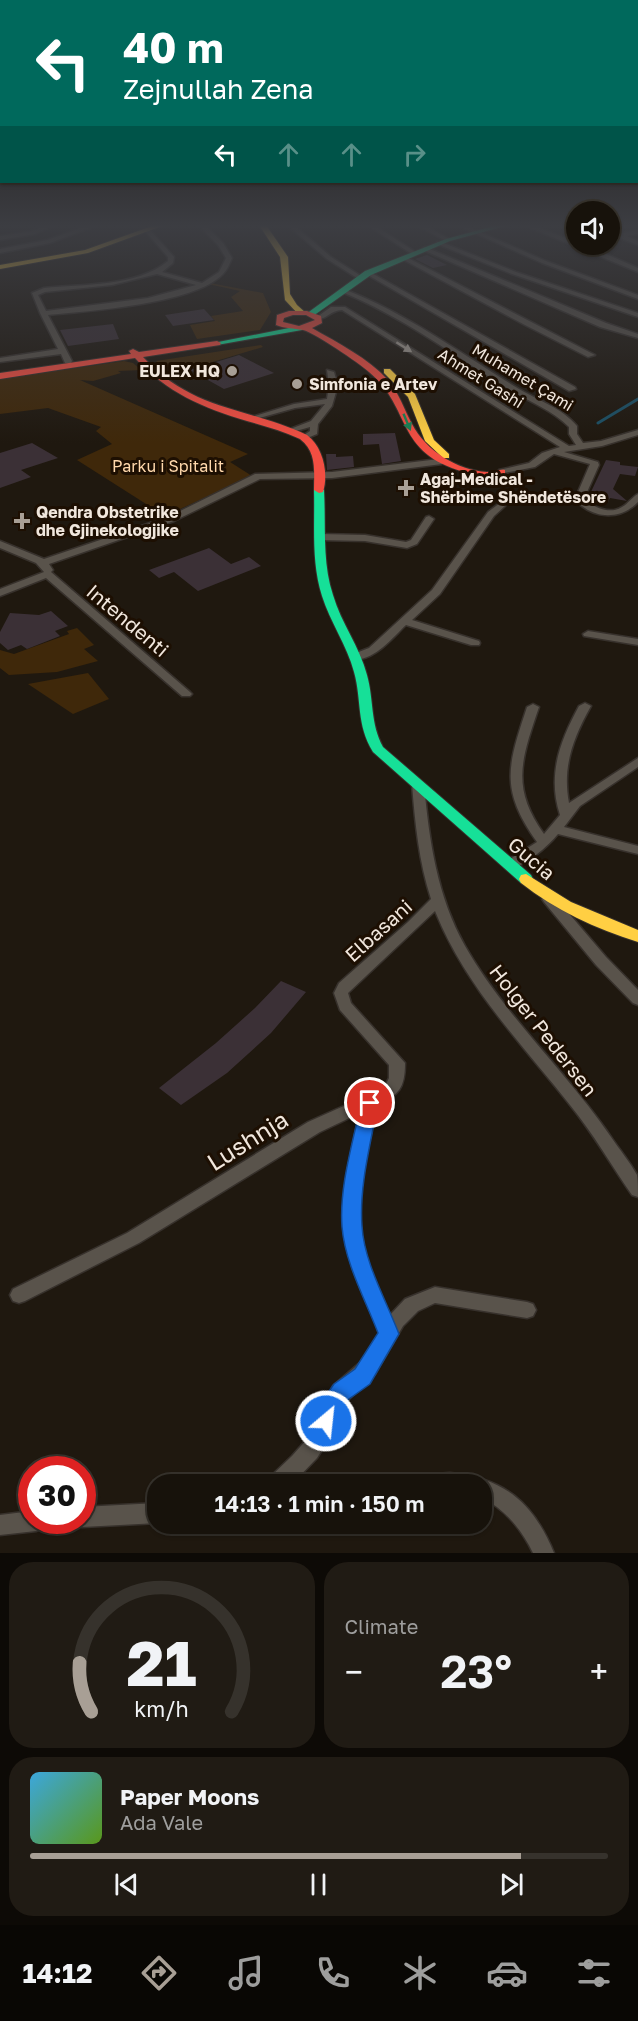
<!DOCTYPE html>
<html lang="en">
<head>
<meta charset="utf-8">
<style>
  :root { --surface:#17120b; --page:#201b14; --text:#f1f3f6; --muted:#9e9e9d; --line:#36322c; --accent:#a89f95 }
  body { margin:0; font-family:"Golos Text",sans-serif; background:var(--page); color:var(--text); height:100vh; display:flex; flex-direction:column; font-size:22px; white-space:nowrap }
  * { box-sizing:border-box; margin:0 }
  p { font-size:20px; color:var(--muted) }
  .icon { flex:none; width:33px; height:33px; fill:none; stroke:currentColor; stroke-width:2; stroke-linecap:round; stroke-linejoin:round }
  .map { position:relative; height:1553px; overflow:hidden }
  .side { display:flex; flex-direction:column; gap:9px; padding:9px; background:#0d0a06; flex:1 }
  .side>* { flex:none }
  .banner { position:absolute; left:0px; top:0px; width:639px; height:183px; box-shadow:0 2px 4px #0004,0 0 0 2px var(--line); background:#00695c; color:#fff; overflow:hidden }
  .fabs { position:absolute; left:566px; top:201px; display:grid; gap:12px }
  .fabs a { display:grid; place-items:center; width:54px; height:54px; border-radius:50%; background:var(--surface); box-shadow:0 2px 4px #0004,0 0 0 2px var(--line); font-size:30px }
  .speed { position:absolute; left:18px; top:1456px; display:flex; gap:12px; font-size:30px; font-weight:700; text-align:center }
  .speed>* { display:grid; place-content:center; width:78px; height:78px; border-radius:50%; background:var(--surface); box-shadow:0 2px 4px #0004,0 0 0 2px var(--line); line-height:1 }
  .speed .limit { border:9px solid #d22; background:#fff; color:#111 }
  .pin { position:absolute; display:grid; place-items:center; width:51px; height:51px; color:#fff; margin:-26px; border:3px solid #fff; border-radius:50%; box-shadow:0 2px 6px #0007 }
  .me { position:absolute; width:66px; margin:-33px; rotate:28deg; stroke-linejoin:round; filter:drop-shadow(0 0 4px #0008) }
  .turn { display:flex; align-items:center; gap:21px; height:126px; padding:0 24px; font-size:27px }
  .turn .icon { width:78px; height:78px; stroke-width:2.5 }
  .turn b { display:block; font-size:42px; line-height:51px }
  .lanes { display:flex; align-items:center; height:57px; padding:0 24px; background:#0003; justify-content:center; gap:30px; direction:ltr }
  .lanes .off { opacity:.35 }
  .big { font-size:45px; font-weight:600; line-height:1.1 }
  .side .tile { flex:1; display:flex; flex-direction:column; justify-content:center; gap:9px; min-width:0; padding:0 21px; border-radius:24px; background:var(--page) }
  .side .dial { align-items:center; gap:0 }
  .dial svg { height:156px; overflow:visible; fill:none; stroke:var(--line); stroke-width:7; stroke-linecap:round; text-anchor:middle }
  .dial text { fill:var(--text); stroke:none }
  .song { display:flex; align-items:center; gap:18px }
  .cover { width:72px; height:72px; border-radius:9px; background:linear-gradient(135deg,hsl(200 70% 55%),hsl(90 70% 35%)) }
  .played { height:6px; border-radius:3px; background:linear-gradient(90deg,var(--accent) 85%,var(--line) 85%) }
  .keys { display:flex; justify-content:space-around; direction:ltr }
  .heat { display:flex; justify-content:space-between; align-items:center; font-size:33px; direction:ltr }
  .side .tiles { flex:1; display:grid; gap:9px; grid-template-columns:1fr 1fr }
  .tile:last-child { grid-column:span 2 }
  .trip { position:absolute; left:147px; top:1474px; width:345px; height:60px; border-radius:24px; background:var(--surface); box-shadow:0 2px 4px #0004,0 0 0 2px var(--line); font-weight:600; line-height:60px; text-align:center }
  .tabs { display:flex; height:96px; justify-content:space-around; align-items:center; background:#090704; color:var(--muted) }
  .tabs .icon { width:42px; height:42px }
  .tabs .on { color:var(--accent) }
  .tabs b { font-size:27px; color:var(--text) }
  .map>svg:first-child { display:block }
  .green { fill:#3f280a }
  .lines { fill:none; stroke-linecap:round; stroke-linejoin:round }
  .stream { stroke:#1c5065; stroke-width:3 }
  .building { fill:#3b3036 }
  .street-casing { stroke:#37312c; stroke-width:3 }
  .fast-casing { stroke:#37312c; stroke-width:2 }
  .slow-casing { stroke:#37312c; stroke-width:2 }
  .jam-casing { stroke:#37312c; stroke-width:2 }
  .street { fill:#59534b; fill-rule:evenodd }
  .fast { fill:#16e098; fill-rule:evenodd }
  .slow { fill:#ffcf43; fill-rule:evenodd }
  .jam { fill:#f24e42; fill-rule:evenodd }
  .oneway { fill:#a59d94 }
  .oneway2 { fill:#198254 }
  .route { fill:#1a73e8; stroke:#114b97; stroke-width:1.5 }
  .poi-dot { fill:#a89f95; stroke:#1d0f02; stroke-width:2 }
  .labels { text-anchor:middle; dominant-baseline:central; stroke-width:6; stroke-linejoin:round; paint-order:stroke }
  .far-poi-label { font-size:16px; font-weight:bold; fill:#f1e7dd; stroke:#1d0f02; text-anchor:start }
  .far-street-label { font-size:16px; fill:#f1e7dd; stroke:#1d0f02 }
  .far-park-label { font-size:16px; fill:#ffd8ac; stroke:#1d0f02 }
  .street-label { font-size:20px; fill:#f1e7dd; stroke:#1d0f02 }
  .near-street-label { font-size:24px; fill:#f1e7dd; stroke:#1d0f02 }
</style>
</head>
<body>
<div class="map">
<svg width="638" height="1553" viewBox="0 0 638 1553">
  <rect width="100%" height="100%" fill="#1f180f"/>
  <g class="green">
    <path d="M210 283 263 293 271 312 260 330 197 339 190 325 215 321 211 316 243 311 231 297 240 291 208 284Z"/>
    <path d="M261 345 263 347 189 369 181 364 163 368 156 361Z"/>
    <path d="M124 361 133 363 141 370 118 371 121 373 93 381 80 380 248 454 230 462 252 476 165 516 77 460 112 444 96 431 101 427 48 408 0 414V379Z"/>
    <path d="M77 628 94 645 84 649 98 661 57 672 9 675 0 668V650L14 654 69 634 67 631Z"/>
    <path d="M88 673 109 699 73 714 28 684Z"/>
  </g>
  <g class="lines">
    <path class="stream" d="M598 423 638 399"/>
  </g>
  <g class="building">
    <path d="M427 255 447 265 433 268 415 259Z"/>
    <path d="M204 309 214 320 173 326 165 315Z"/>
    <path d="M113 324 119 339 68 346 60 330Z"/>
    <path d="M239 355 274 373 224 389 190 370Z"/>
    <path d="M395 433 401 461 382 464 379 444 363 445V434Z"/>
    <path d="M32 443 58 458 21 470 31 477 0 488V453Z"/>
    <path d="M326 454H336V457L353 456 354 467 327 470Z"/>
    <path d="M606 460 620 462V465L638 467 635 476 620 474 613 489 627 501 610 498 608 502 591 499 593 495 590 494Z"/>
    <path d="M209 548 231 564 249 557 261 566 198 591 174 572 159 578 149 570Z"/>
    <path d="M51 611 68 626 55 631 60 636 27 649 21 645 8 650 0 643V632L10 613 39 615Z"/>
    <path d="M281 981 306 992 271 1033 227 1073 181 1105 159 1088 216 1043 255 1008Z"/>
  </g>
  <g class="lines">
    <defs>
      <g id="street">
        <path d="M46 225H55L35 234 0 240V236L32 231Z"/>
        <path d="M89 225H98L50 243 0 253V249L47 240Z"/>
        <path d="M198 225H205L223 243 232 258C230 263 227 270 223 274 195 304 89 311 48 315L72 361 71 363H65L61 354 0 362V358L58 349 40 313 32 293 44 288C82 284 137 287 168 261V257L146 232V230H150L174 257 173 263 162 272 202 283 219 272 226 258 218 245ZM157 274 196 285 148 298 46 311 38 295 45 292 112 285Z"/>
        <path d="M287 225H294L331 257 361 276V278H357L327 259Z"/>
        <path d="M367 225H374L417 253 412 254Z"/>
        <path d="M416 225H424L451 240 446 241Z"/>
        <path d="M456 225H464L546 261 638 295V299L542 263Z"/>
        <path d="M523 225H532L576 242V244H583L638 268V272Z"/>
        <path d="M638 230V234L627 236 638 241V245L620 238 609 240V236Z"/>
        <path d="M437 242H441L516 272 638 313V317L512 274 437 244Z"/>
        <path d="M425 247 606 323 638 334V338L600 327 423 250V248Z"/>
        <path d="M402 257H406L595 355 588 357 525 325 402 259Z"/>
        <path d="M368 271 575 387 576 389 569 391 366 274 365 273Z"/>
        <path d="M342 290H346C408 314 463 355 519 389 539 401 562 408 577 426V434L583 443 601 441 638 430V435L602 446 564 452 598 462 599 465 584 499C593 507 610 515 622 507 628 504 632 497 638 494V502C620 521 591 519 575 499L590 464 554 454 535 467 499 474V470L529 463 542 453 560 447 342 310C331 310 326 320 317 319V317L331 307H345L569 446 576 445 569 434V427C552 410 530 402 510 390 455 356 401 316 342 292Z"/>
        <path d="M327 370 334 372 336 379V392L332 406 318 424 317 434 305 439 301 437 310 431V427L289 433 285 431 311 421 325 404 295 408 249 421 245 419 294 404 327 399 329 385Z"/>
        <path d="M439 459 442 460V464L332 478 260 479 174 521 49 564 53 570 51 572 190 692 192 694 190 696H182L46 578 0 596V589L44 572 36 563 0 548V541L44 559 168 517 255 474 332 472Z"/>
        <path d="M500 503 505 506 494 516 440 594 412 620 479 641 480 643 479 645H471L406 625C392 638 373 663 351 659L350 657 351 655 369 648 432 590 488 512Z"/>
        <path d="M429 516 434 519 417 544 407 548 365 541 320 540 315 537 320 534 365 535 406 542 411 540 426 517Z"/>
        <path d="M588 631 638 639V645L584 636 583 634Z"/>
        <path d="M585 703 591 706C573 738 562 767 569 803L638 758V767L580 806 564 827 638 846V854L558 834C549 845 520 872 505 868L504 865 505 862 537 842C499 789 508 765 527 707L533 704 539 707C522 758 510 787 544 834L560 815C547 775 560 741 579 706Z"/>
        <path d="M418 780 424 784C429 840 437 896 465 946 505 1016 566 1071 611 1137 619 1149 630 1162 637 1175 638 1181 638 1191 638 1197L632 1195C611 1165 593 1133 570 1105 521 1043 465 986 435 911L348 993 351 1003 405 1063C405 1088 399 1095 377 1105 368 1148 355 1194 362 1237 366 1264 379 1290 390 1315L405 1299 435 1287 527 1302 533 1304 536 1310 533 1316 527 1318 435 1303 418 1311 403 1326 375 1374 343 1405 329 1439 317 1458 291 1485H266L269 1478 292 1456 308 1438 333 1386 362 1361 380 1333C367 1302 350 1271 345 1237 339 1196 351 1153 360 1113L320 1132 139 1243 25 1301 19 1303 13 1301 10 1295 13 1289 127 1233 308 1122 384 1088 389 1078V1065L340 1010 334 993 339 983 408 922 431 899C419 862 415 823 412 784Z"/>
        <path d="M549 894 554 896 606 957 638 990V1005L633 1003 596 965 544 902 542 899 544 896Z"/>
        <path d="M450 1473C504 1478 533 1502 554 1553H533C522 1530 505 1509 482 1498V1485H410L413 1478 420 1475Z"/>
        <path d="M158 1503V1523L82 1527 75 1524 74 1521H82V1507Z"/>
        <path d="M32 1511V1521H46L43 1528 36 1531 0 1535V1515Z"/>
      </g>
      <g id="fast">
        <path d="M497 225H509L450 241 371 275 313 316 306 314 365 271 446 239Z"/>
        <path d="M299 326 303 328 302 330 217 345 213 343Z"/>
        <path d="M319 487 324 490C326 525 322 562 333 595 341 623 360 647 367 675 374 700 370 723 383 747L531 875 533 879 531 883H521L373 752C356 724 362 701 354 672 347 645 330 622 322 596 311 562 315 525 314 490Z"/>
      </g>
      <g id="slow">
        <path d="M155 225H165L88 253 0 269V265L85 250Z"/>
        <path d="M259 225H266L288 257 290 294 297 305 306 313 305 315H299L285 300 280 257Z"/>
        <path d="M384 369H390L415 394 434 440 449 454V458H443L425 441 408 397 384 373Z"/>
        <path d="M526 874 571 902 638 930V942C596 929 555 910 521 883L519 879 521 875Z"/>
      </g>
      <g id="jam">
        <path d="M289 311H307L321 316 322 323 312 328C338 343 368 358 388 380 399 393 404 409 412 424 426 451 457 470 487 472 494 472 499 469 505 470V474C491 479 479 476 465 472 394 453 413 409 369 372 359 363 315 333 303 330 293 328 286 329 276 325L277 315ZM293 315H306L315 320 299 326 283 322 284 318Z"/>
        <path d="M217 341 221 343 220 345 143 357C194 412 245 406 307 435 323 447 329 473 323 492L319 493 314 490C314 471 317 452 300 439 283 431 265 426 247 421 203 408 166 392 135 358L0 379V373L131 354 129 351 133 349 139 352Z"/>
      </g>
    </defs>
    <use href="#street" class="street-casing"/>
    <use href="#fast" class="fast-casing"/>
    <use href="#slow" class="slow-casing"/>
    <use href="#jam" class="jam-casing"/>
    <use href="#street" class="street"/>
    <use href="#fast" class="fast"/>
    <use href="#slow" class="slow"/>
    <use href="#jam" class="jam"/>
  </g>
  <defs><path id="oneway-solid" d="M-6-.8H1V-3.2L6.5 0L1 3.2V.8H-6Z" transform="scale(1.5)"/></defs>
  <use class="oneway" href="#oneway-solid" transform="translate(404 347) rotate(32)"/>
  <use class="oneway2" href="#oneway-solid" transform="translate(407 422) rotate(67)"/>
  <linearGradient id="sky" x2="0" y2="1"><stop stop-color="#110d08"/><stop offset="0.51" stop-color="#3c3d42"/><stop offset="1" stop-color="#3c3d42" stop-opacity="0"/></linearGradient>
  <rect width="638" height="443" fill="url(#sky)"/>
  <path class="route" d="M370 1096 376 1098 378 1103C371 1143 359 1185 362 1226 364 1262 386 1300 399 1334L370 1384 349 1399 340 1412 333 1428 326 1431 318 1428 315 1421 324 1398 334 1384 355 1369 378 1333C365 1299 345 1263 342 1227 339 1186 353 1143 361 1103L363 1098Z"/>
  <g class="poi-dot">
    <circle cx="232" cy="371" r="6"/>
    <circle cx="297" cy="384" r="6"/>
    <path d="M403 479h6v6h6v6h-6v6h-6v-6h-6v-6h6z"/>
    <path d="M19 512h6v6h6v6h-6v6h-6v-6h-6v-6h6z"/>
  </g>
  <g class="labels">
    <g class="far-poi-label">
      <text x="220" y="371" text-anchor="end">EULEX HQ</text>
      <text x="309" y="384">Simfonia e Artev</text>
      <text x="420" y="479">Agaj-Medical -<tspan x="420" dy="18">Shërbime Shëndetësore</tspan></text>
      <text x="36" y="512">Qendra Obstetrike<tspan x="36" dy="18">dhe Gjinekologjike</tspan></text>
    </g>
    <g class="far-street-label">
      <text transform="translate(523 377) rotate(31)">Muhamet Çami</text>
      <text transform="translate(481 378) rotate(32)">Ahmet Gashi</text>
    </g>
    <g class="far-park-label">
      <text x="168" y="466">Parku i Spitalit</text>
    </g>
    <g class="street-label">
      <text transform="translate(128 620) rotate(40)">Intendenti</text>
      <text transform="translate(532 858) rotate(40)">Gucia</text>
      <text transform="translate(378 930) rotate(-42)">Elbasani</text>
      <text transform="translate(544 1030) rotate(52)">Holger Pedersen</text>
    </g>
    <g class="near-street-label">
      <text transform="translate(247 1140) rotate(-32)">Lushnja</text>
    </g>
  </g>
</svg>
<div class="fabs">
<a><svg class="icon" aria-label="sound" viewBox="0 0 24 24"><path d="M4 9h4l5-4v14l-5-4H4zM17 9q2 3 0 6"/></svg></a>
</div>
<div class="speed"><div class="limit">30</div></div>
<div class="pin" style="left:370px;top:1103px;background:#d93025"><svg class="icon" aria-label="arrive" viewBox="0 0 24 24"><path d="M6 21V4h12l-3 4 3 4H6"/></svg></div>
<svg class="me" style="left:326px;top:1421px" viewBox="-20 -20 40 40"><circle r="17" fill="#1a73e8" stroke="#fff" stroke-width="3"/><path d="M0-11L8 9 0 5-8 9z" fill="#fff"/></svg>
<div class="trip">14:13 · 1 min · 150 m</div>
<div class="banner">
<div class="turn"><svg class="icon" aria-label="left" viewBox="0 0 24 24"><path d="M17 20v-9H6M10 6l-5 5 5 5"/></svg><div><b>40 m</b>Zejnullah Zena</div></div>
<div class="lanes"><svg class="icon" aria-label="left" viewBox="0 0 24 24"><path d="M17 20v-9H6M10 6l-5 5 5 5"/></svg><svg class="icon off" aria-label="ahead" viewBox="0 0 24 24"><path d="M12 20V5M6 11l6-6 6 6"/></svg><svg class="icon off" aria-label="ahead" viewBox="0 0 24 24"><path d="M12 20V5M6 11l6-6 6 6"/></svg><svg class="icon off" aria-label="right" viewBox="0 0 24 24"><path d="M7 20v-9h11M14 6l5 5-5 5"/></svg></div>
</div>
</div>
<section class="side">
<div class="tiles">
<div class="tile dial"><svg viewBox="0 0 100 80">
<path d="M14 69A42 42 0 1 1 86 69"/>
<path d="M14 69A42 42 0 0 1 8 44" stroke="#a89f95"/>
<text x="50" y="56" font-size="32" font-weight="700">21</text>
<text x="50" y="72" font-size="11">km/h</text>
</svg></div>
<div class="tile"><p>Climate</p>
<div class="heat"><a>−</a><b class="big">23°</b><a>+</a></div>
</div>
<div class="tile">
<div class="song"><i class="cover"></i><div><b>Paper Moons</b><p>Ada Vale</p></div></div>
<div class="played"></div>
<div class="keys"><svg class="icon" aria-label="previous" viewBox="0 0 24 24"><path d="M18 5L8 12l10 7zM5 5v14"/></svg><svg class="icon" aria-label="pause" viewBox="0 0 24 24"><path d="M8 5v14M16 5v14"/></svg><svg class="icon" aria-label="next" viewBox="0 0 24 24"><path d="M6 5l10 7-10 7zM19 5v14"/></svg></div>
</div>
</div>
</section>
<nav class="tabs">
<b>14:12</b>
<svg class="icon on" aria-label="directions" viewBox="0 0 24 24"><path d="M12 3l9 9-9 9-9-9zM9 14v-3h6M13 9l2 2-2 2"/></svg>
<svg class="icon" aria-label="music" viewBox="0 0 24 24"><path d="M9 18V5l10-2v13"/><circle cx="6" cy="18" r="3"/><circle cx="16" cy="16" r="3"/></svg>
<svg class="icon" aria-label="phone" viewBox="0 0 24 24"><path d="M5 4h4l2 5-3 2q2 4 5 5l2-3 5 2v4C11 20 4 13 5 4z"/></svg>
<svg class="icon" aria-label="climate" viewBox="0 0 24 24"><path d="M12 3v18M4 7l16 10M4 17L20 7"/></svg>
<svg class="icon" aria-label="car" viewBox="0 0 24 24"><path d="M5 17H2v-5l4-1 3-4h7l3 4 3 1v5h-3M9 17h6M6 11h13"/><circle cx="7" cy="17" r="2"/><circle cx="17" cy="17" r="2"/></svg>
<svg class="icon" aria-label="filters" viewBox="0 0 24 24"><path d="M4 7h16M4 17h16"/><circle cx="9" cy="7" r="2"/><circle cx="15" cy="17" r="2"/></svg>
</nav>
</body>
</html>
